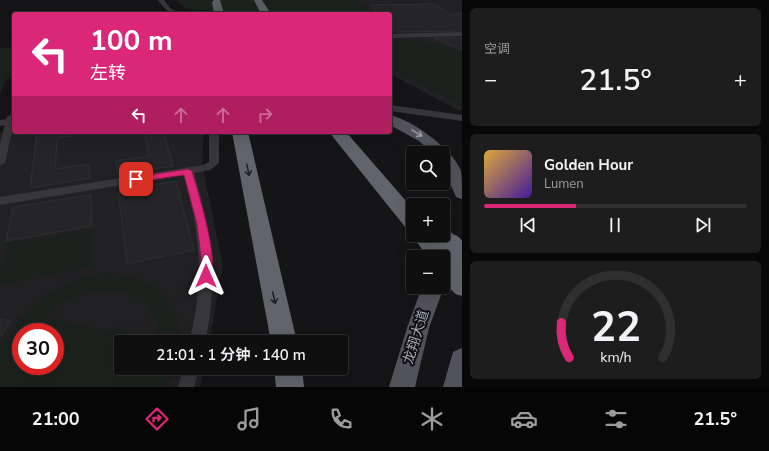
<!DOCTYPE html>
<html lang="zh">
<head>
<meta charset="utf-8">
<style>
  :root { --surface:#100f10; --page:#1e1d1e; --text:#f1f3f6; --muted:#9c9c9f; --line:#302f30; --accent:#db2777 }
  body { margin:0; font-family:"Nunito Sans","Noto Sans SC",sans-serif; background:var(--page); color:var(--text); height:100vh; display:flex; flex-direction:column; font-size:15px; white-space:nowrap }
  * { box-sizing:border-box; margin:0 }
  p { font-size:13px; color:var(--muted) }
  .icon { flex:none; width:22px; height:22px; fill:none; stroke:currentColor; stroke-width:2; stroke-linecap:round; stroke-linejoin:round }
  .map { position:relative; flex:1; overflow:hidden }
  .drawer { display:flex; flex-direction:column; gap:8px; padding:8px; background:#090809; width:307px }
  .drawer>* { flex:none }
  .guide { position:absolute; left:12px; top:12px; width:380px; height:122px; border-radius:4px; box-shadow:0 4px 16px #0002,0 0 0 1px var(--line); background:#db2777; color:#fff; overflow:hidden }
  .buttons { position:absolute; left:406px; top:146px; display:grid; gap:8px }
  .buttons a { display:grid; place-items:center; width:44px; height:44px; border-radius:4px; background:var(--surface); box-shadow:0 4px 16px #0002,0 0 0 1px var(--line); font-size:20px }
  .speed { position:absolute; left:12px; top:323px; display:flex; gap:8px; font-size:20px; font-weight:700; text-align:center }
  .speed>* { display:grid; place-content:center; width:52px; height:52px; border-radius:50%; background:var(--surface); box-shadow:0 4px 16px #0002,0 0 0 1px var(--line); line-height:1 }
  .speed .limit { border:6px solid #d22; background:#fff; color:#111 }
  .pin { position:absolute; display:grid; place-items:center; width:34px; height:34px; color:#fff; margin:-17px; border-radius:8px; box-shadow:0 2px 6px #0006 }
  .me { position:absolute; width:44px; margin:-22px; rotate:0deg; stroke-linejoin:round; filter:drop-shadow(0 0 3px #0008) }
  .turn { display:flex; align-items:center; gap:14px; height:84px; padding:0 12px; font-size:18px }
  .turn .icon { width:52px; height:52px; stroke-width:2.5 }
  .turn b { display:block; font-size:28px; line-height:34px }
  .lanes { display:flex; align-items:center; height:38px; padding:0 12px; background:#0003; justify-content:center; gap:20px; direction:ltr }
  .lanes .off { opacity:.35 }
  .big { font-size:30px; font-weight:600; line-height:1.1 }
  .drawer .widget { flex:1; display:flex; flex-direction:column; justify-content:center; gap:6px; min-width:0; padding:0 14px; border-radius:6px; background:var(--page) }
  .drawer .dial { align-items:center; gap:0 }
  .dial svg { height:104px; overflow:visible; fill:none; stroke:var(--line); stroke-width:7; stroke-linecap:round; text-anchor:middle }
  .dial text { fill:var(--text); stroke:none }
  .song { display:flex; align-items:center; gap:12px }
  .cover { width:48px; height:48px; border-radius:6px; background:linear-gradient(135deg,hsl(40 70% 55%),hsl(260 70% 35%)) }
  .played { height:4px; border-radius:2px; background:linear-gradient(90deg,var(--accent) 35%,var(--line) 35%) }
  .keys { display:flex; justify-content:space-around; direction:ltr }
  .heat { display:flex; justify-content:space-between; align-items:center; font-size:22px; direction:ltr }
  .trip { position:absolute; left:114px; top:335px; width:234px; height:40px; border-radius:4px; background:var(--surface); box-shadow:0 4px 16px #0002,0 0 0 1px var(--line); font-weight:600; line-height:40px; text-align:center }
  .dock { display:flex; height:64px; justify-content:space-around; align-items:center; background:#060606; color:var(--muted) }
  .dock .icon { width:28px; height:28px }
  .dock .on { color:var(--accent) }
  .dock b { font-size:18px; color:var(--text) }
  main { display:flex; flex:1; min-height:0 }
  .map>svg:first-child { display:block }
  .built { fill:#212123; fill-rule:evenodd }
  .green { fill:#1b211c; fill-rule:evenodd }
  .building { fill:#252527; stroke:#2f2f32 }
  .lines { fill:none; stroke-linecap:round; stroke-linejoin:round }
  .minor { fill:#36363b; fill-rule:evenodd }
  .tertiary { fill:#36363b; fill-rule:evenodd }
  .primary { fill:#52535a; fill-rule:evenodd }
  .trunk { fill:#5a5c63; fill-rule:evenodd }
  .motorway { fill:#62646c; fill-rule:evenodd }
  .motorway-bridge-far1 { stroke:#62646c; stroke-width:19 }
  .motorway-bridge { stroke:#62646c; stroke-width:25 }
  .oneway { stroke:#9699a4 }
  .oneway2 { stroke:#202123 }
  .route { fill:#db2777; stroke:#8e194d }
  .labels { text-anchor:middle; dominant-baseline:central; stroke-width:4; stroke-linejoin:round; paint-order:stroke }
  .near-street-label { font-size:14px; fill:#a7aab6; stroke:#101011 }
</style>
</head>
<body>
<main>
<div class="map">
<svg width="462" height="387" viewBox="0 0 462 387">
  <rect width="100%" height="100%" fill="#151416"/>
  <g class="built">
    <path d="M358 0H462V110H458L390 74V14H366Z"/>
    <path d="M14 130V132H204L202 163 223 266 209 342H121V368H204L200 387H0V132ZM21 332H55V366H21Z"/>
  </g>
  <g class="green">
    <path d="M176 0H358L366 14H270L186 9Z"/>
    <path d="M412 40 429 43 434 42 462 54V106L390 69V41Z"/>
    <path d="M8 47 14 48V74L5 81 0 96V48Z"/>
    <path d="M92 229 93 267 0 285V274L5 244Z"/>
    <path d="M108 273C149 276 184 296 180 342H121V368H174L169 387H0C0 377 0 358 0 350 2 344 8 337 12 332 34 296 68 278 108 273ZM104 290C136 292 155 305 158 339L44 318C61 302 80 293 104 290ZM21 332H55V366H21Z"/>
  </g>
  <g class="building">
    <path d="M435 4 450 15 462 13V31L396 32 390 26V14H379L371 5Z"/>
    <path d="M434 38H462V50Z"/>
    <path d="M37 132H71L72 136 57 138 55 169 89 164 90 178 30 188Z"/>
    <path d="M144 132H164L173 166 118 174 116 161 149 156Z"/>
    <path d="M176 181 194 250 127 264 118 191Z"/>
    <path d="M91 195 92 226 6 241 13 207Z"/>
    <path d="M0 319 11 321 0 338Z"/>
  </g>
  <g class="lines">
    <g class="minor">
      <path d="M158 0H164L171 9 185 14C170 14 167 12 158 0Z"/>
      <path d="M462 32V36L390 38V34Z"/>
      <path d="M11 114 14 115V123L5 163 0 166V143L7 117Z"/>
      <path d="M209 132H219V163L210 170 194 173C212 234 219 279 205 342H189C205 280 200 235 184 175L0 205V197L203 165 209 162Z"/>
      <path d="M183 368H199L194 387H178Z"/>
    </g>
    <g class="tertiary">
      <path d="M390 105 462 115V121L390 111Z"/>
      <path d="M14 118V124L0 126V120Z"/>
    </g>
    <g class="primary">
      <path d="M390 115C412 120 453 149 461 171 462 178 462 191 462 199L456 197 443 167V153H432L419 141 390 125Z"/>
      <path d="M443 286 444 287 429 328 415 387H389L407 328 422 287Z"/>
      <path d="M462 348V387H443L453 352Z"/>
    </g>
    <g class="trunk">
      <path d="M214 0H220L224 14H214L212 2Z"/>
      <path d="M254 0H262L271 14H261Z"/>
    </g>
    <g class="motorway">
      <path d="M232 132H248L297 342H271Z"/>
      <path d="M329 132H346L413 209V230L406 228Z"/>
      <path d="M413 234 435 235 452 257 449 263 443 265V257H428L416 241Z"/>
      <path d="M274 368H302L304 387H276Z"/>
    </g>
    <path class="motorway-bridge-far1" d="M441 235 452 248"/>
    <g class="motorway-bridge">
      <path d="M451 247 462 259"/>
      <path d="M443 259 462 283"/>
    </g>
  </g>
  <defs><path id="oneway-shaft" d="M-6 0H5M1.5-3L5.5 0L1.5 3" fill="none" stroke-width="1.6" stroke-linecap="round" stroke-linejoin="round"/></defs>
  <use class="oneway" href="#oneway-shaft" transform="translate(417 133) rotate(32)"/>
  <g class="oneway2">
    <use href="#oneway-shaft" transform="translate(248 170) rotate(78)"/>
    <use href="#oneway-shaft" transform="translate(274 298) rotate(78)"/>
  </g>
  <path class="route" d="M188 169 192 171C198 193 220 260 210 279L206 280 202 279 201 276V257L197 224 184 175 136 182 131 179 136 177Z"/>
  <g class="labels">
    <g class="near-street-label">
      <text transform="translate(416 337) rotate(-73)">龙翔大道</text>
    </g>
  </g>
</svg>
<div class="buttons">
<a><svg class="icon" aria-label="search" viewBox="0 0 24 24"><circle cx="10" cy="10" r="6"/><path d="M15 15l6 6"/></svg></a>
<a>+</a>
<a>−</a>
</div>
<div class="speed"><div class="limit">30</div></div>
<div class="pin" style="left:136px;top:179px;background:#d93025"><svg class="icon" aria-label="arrive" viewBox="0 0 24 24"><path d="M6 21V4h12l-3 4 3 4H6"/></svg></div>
<svg class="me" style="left:206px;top:276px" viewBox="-20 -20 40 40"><path d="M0-17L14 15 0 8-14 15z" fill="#db2777" stroke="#fff" stroke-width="4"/></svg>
<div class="trip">21:01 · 1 分钟 · 140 m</div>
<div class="guide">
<div class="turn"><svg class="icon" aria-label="left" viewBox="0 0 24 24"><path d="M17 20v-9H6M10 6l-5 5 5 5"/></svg><div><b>100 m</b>左转</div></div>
<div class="lanes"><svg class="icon" aria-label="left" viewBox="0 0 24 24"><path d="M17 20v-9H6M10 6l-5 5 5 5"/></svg><svg class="icon off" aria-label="ahead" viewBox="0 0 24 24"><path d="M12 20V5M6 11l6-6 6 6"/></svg><svg class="icon off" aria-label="ahead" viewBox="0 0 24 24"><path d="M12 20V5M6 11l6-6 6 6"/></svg><svg class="icon off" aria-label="right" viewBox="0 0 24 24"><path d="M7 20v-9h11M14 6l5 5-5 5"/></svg></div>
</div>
</div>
<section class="drawer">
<div class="widget"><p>空调</p>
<div class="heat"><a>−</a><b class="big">21.5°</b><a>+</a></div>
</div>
<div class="widget">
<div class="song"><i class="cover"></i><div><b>Golden Hour</b><p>Lumen</p></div></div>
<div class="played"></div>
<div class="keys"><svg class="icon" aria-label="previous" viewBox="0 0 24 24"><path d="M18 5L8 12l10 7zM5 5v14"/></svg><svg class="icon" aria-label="pause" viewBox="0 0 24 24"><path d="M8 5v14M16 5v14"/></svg><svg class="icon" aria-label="next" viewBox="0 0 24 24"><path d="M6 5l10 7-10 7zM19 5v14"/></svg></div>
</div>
<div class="widget dial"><svg viewBox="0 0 100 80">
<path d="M14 69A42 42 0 1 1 86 69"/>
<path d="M14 69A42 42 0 0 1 8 42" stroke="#db2777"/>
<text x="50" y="56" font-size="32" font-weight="700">22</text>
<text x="50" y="72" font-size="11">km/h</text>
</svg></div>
</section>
</main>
<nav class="dock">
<b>21:00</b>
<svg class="icon on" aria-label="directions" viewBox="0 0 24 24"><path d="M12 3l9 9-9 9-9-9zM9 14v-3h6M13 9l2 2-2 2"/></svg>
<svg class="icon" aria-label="music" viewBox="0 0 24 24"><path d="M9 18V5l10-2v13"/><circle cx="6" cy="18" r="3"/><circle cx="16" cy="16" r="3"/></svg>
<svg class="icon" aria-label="phone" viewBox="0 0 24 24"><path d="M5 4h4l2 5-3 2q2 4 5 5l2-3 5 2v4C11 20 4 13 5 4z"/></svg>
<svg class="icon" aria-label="climate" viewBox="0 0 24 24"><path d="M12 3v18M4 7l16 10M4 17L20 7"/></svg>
<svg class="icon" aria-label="car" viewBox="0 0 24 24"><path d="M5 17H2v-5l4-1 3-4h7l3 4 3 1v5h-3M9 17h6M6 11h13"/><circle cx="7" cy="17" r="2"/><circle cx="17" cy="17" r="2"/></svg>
<svg class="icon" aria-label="filters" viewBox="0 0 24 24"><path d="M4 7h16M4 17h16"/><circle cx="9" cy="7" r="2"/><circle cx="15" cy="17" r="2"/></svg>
<b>21.5°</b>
</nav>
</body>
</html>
